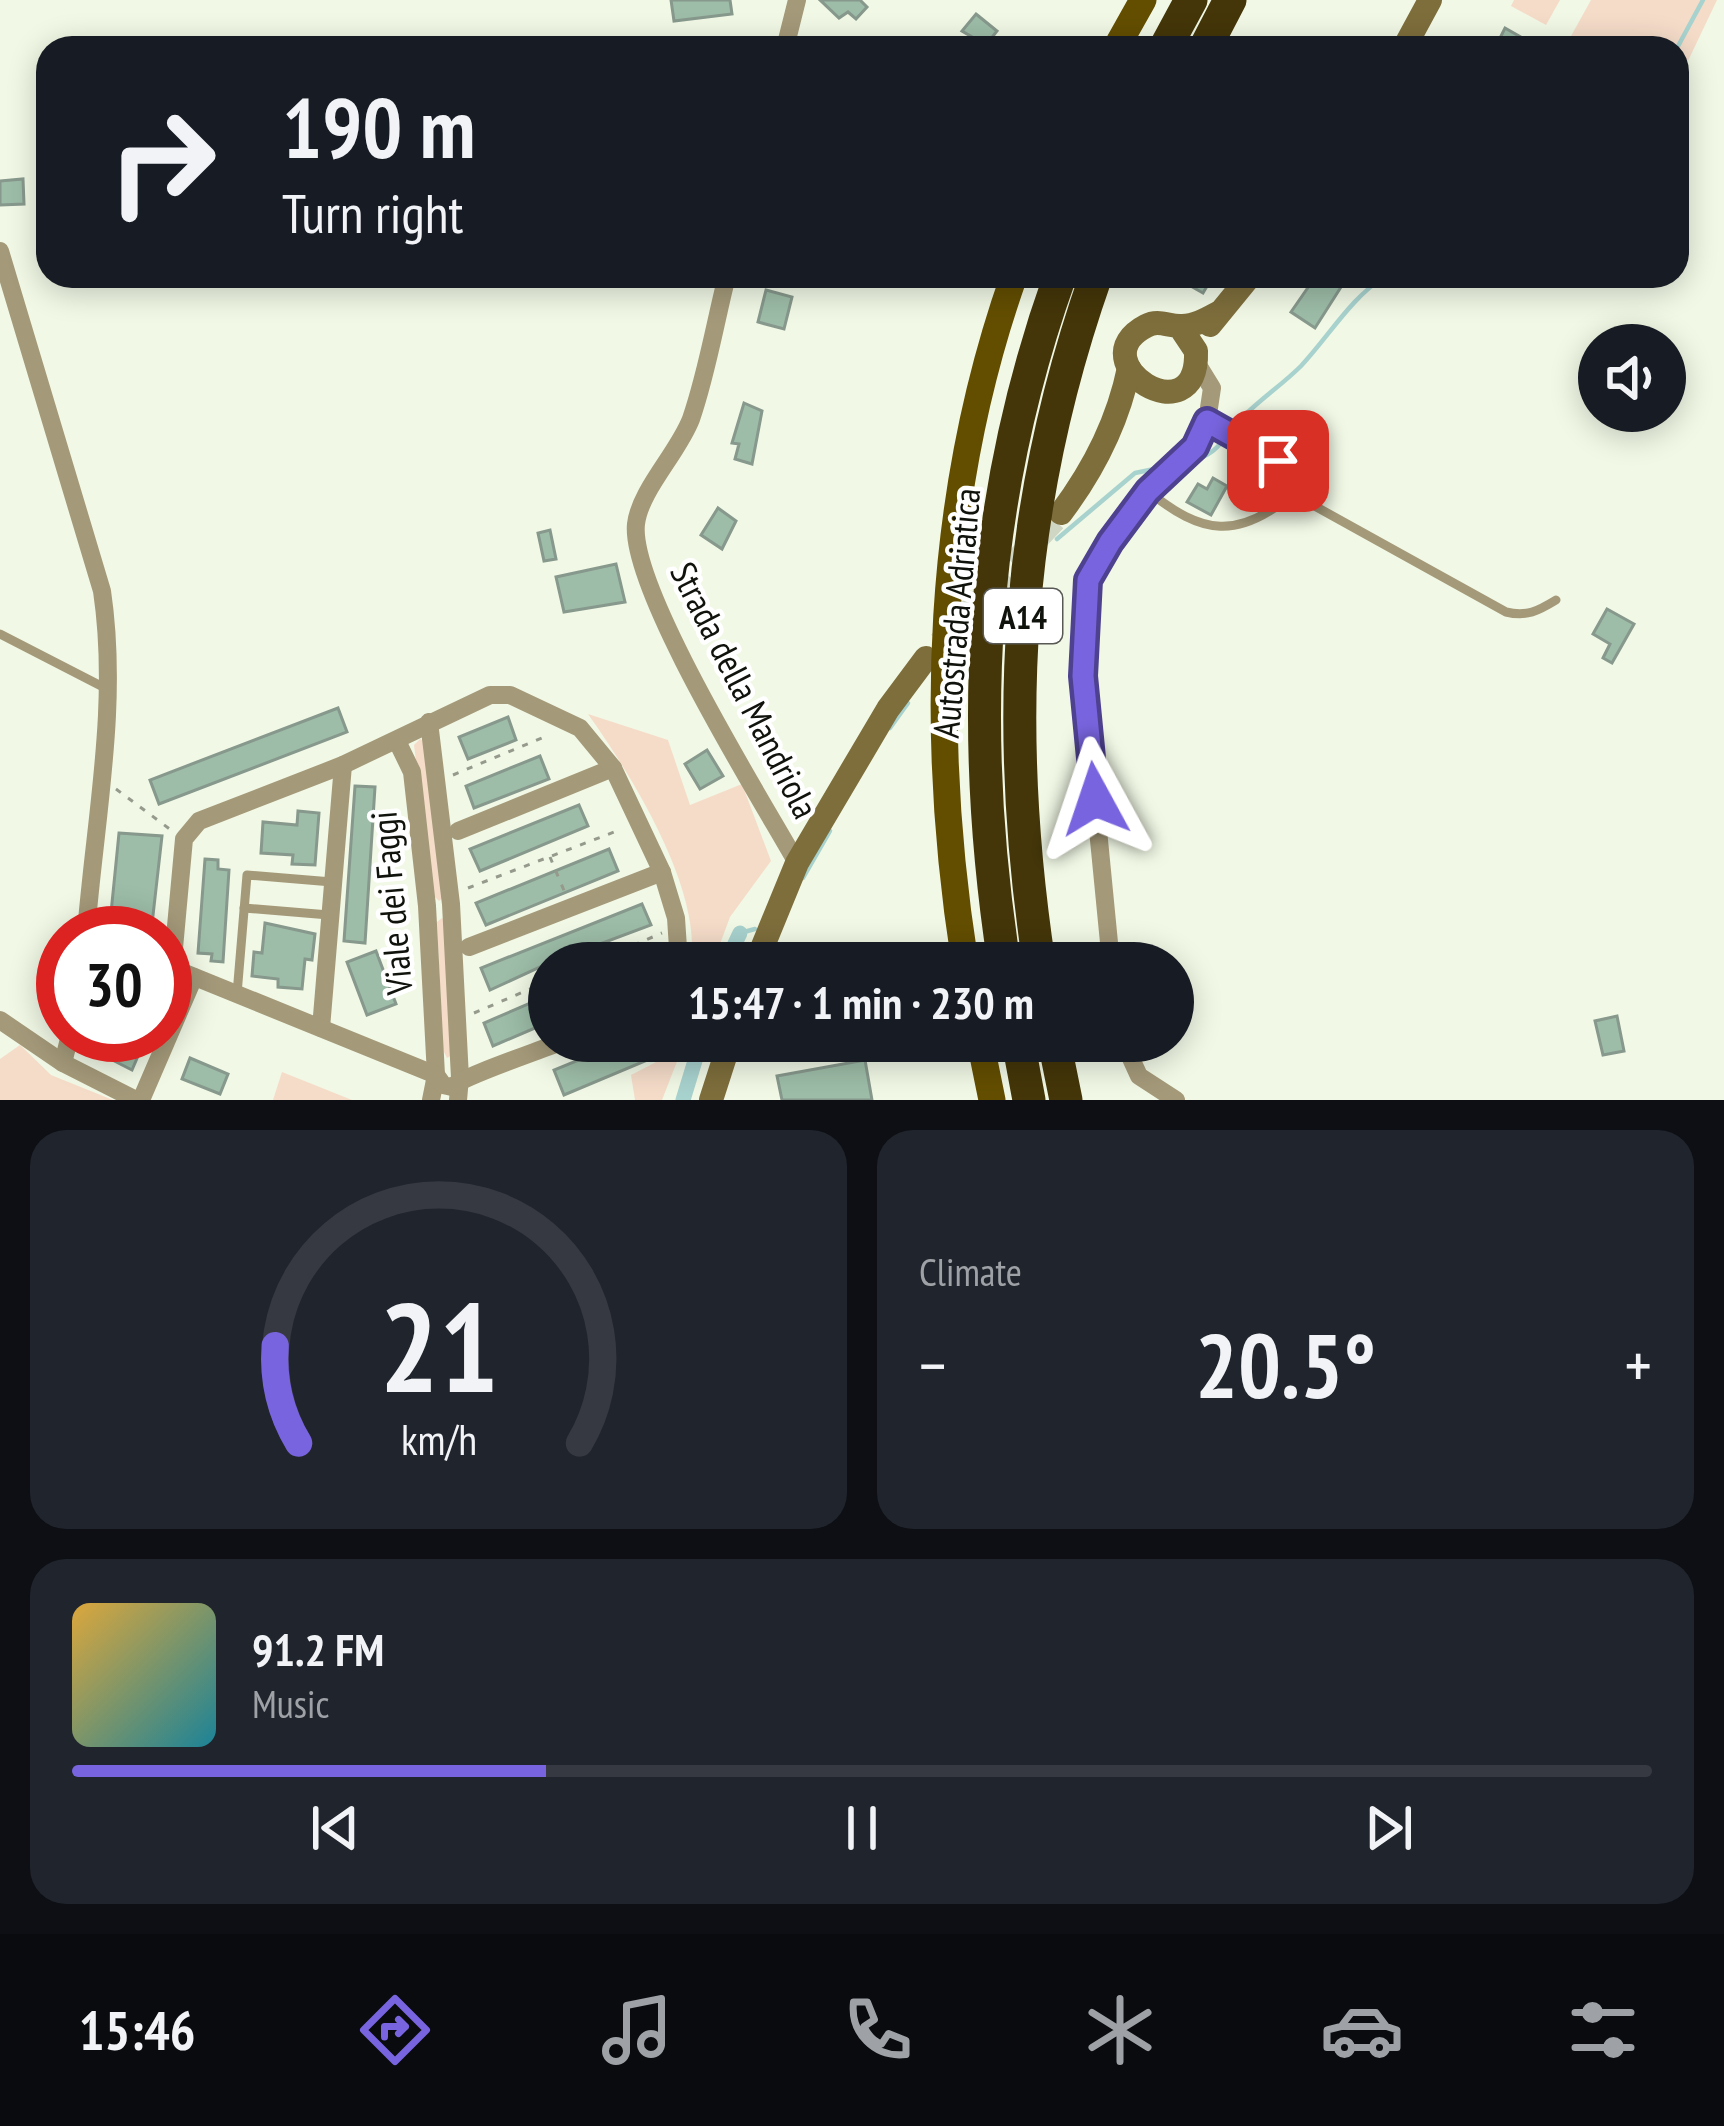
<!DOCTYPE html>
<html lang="en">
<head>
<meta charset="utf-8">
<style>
  :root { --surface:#171b24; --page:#20242c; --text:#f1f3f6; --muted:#9ea1a6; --line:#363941; --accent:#7864de }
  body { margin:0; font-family:"PT Sans Narrow",sans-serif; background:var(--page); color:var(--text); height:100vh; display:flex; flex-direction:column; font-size:45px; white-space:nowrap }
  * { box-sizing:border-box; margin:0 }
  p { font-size:39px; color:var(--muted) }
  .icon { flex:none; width:66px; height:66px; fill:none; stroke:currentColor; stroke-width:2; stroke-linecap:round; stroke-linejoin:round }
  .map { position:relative; height:1100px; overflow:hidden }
  .panel { display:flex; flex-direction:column; gap:30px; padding:30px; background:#0d0f14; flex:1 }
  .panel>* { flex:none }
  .hud { position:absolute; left:36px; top:36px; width:1653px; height:252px; border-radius:36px; box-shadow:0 6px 30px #0003; background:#171b24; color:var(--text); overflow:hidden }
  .tools { position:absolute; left:1578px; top:324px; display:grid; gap:24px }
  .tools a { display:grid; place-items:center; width:108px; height:108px; border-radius:50%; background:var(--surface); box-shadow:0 6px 30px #0003; font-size:60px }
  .speed { position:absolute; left:36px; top:906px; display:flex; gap:24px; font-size:60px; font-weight:700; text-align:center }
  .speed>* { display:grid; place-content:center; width:156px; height:156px; border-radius:50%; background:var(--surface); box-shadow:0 6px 30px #0003; line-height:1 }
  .speed .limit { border:18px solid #d22; background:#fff; color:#111 }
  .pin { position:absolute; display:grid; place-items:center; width:102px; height:102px; color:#fff; margin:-51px; border-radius:24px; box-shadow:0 6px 18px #0006 }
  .me { position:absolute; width:132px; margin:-66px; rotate:355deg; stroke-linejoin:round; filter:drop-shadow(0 0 9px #0008) }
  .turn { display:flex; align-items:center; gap:42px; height:252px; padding:0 48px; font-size:54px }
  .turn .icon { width:156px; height:156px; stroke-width:2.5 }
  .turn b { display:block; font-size:84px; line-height:102px }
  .big { font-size:90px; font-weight:600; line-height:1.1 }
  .panel .tile { flex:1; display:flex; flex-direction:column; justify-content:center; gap:18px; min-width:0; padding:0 42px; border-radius:36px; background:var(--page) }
  .panel .dial { align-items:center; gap:0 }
  .dial svg { height:312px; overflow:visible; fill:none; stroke:var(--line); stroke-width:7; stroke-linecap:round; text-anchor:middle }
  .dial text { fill:var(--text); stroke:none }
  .song { display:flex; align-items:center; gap:36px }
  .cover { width:144px; height:144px; border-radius:18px; background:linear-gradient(135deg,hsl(40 70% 55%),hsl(190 70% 35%)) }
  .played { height:12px; border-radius:6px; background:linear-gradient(90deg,var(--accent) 30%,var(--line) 30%) }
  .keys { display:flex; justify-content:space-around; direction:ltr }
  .heat { display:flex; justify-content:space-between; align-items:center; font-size:66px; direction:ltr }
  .panel .tiles { flex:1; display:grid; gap:30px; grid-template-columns:1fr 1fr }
  .tile:last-child { grid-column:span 2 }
  .trip { position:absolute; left:528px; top:942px; width:666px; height:120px; border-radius:60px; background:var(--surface); box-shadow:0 6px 30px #0003; font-weight:600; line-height:120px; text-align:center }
  .menu { display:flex; height:192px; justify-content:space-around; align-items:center; background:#090b0e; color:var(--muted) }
  .menu .icon { width:84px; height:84px }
  .menu .selected { color:var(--accent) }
  .menu b { font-size:54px; color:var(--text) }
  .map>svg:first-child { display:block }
  .green { fill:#f5dcc9 }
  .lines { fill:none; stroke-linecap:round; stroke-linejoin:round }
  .stream { stroke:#a8d2ce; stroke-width:4.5 }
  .canal { stroke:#a8d2ce; stroke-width:15 }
  .building { fill:#9dbda8; stroke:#87988c; stroke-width:3 }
  .secondary-tunnel { stroke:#cfd6c4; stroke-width:24; stroke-dasharray:24 12; stroke-linecap:butt }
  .path { stroke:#959a8c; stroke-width:3; stroke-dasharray:6 9; stroke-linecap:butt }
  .service { stroke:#a49979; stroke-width:9 }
  .minor { stroke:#a49979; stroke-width:18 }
  .secondary { stroke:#7e6e3c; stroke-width:24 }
  .primary { stroke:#634e00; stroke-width:27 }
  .motorway { stroke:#443609; stroke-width:33 }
  .route-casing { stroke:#4e4190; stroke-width:30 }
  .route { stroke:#7864de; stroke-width:21 }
  .labels { text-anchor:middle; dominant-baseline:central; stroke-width:9; stroke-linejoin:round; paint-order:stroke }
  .shield { fill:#fff; stroke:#585955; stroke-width:3 }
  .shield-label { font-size:33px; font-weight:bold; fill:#10120c }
  .street-label { font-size:36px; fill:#10120c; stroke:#fff }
</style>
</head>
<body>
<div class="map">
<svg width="1724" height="1100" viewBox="0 0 1724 1100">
  <rect width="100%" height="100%" fill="#f1f8e5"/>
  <g class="green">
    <path d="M1514 0H1560L1546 25 1511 6Z"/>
    <path d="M1591 0H1717L1677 84V48L1565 47Z"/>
    <path d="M588 714 668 740 690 805 742 784 771 861 730 917 713 963H691C702 888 630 773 588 714Z"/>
    <path d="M420 739 426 742 444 897 439 901 433 895 414 745Z"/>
    <path d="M442 918 448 924 453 1054 447 1058 443 1050 437 922Z"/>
    <path d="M657 1041H685L662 1100H635L631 1075 662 1059Z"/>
    <path d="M20 1045 51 1075 113 1100H0V1059Z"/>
    <path d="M282 1072 352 1100H273Z"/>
  </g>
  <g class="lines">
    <g class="stream">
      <path d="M1677 48 1703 0"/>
      <path d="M1187 462C1214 457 1221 443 1237 423 1256 402 1281 386 1301 366 1330 335 1349 300 1385 276"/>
      <path d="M1057 539 1135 473 1164 467"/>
      <path d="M890 728 908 703"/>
      <path d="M803 878 830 831"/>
      <path d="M740 933 755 929"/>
    </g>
    <g class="canal">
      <path d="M726 963 740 933"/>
      <path d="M683 1100 701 1041"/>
    </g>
  </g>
  <g class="building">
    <path d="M671 0H730L732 14 674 21Z"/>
    <path d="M820 0H860L867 7 856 19 848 12 839 18Z"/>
    <path d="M976 14 997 31 986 45 962 31Z"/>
    <path d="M1505 28 1540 48H1495Z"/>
    <path d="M23 179 24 204 0 205V181Z"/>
    <path d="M1173 276H1213L1203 293Z"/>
    <path d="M1316 276H1348L1315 328 1291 312Z"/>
    <path d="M766 290 792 297 784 329 758 322Z"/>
    <path d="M744 403 762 411 752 464 735 459 739 444 732 443Z"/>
    <path d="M1213 478 1227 486 1211 515 1187 502 1198 484 1207 489Z"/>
    <path d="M718 508 736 521 722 549 701 535Z"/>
    <path d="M550 530 556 559 544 561 538 533Z"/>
    <path d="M616 564 625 602 564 612 556 577Z"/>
    <path d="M1607 609 1634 624 1612 663 1603 658 1610 644 1593 634Z"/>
    <path d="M338 708 347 732 159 804 150 780Z"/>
    <path d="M508 717 516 740 468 759 459 737Z"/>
    <path d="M707 750 723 776 700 789 685 764Z"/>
    <path d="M540 756 549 779 474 808 466 786Z"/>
    <path d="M355 786 375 787 365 943 344 941Z"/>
    <path d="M579 805 588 826 480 871 470 849Z"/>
    <path d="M298 811 319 813 315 865 292 864 293 855 261 853 263 822 297 825Z"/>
    <path d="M119 833 162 836 151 933H109Z"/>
    <path d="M609 849 618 871 486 925 476 903Z"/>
    <path d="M205 859 218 860V869L229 870 223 962 211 961 212 954 198 953Z"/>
    <path d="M642 904 651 925 549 963 490 990 481 968Z"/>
    <path d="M265 923 315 934 312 960 305 959 302 989 278 987V979L252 976 254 952 262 953Z"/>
    <path d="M376 951 396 1004 367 1015 347 962Z"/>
    <path d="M549 995V1022L493 1046 484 1023Z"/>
    <path d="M1617 1016 1624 1051 1603 1055 1595 1021Z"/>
    <path d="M94 1035H147L132 1070 89 1048Z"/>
    <path d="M625 1041H651L657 1056 564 1095 554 1070Z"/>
    <path d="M190 1058 228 1074 220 1094 182 1079Z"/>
    <path d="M865 1060 872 1100H782L777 1076Z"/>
  </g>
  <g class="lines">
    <path class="secondary-tunnel" d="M940 643 1061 513"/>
    <g class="path">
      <path d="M453 775 549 735"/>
      <path d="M116 789 171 830"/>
      <path d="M550 857 565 893"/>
      <path d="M468 888 622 829"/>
      <path d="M592 963 662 933"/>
      <path d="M474 1013 549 981"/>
    </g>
    <g class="service">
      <path d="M1208 422 1278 461 1293 494 1506 612C1527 617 1538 611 1556 600"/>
      <path d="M1148 491C1202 535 1238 540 1293 494"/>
      <path d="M0 634 107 689"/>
      <path d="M244 908 329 915"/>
      <path d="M237 994 247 875 332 882"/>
    </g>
    <g class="minor">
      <path d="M785 48 797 0"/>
      <path d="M0 251 102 591C119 705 95 819 86 933"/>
      <path d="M727 276C715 323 707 373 691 419 678 453 640 490 636 524 629 588 761 799 797 863"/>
      <path d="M429 722 451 904 460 1078 458 1100"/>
      <path d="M397 741 412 772 427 906 436 1075 431 1100"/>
      <path d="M458 831 613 768"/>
      <path d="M469 947 662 872"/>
      <path d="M1111 963 1083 676 1088 580 1110 541 1148 491 1195 447 1207 421 1212 388 1196 362"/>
      <path d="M0 1020 63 1063 136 1100"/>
      <path d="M321 1028 343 765"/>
      <path d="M563 1041C542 1050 463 1076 452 1087L443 1085 436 1075 180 971 173 959 184 839 199 821 343 765 490 695H510L580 728 613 768 662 872 676 918 679 963"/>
      <path d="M1123 1041 1139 1076 1176 1100"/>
      <path d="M63 1063 70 1035"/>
      <path d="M141 1100 194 977"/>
    </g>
    <g class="secondary">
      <path d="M1404 48 1430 0"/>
      <path d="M1210 325 1250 276"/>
      <path d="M1180 327 1196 351C1199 439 1077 362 1146 326 1159 319 1169 327 1182 326 1195 326 1207 319 1218 313"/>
      <path d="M1061 513C1094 469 1118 422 1129 368"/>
      <path d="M756 963 797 863 888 709 926 658"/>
      <path d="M711 1100 730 1041"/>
    </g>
    <g class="primary">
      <path d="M1116 48 1143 0"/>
      <path d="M965 963C929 734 936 496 1014 276"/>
      <path d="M980 1041 992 1100"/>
    </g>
    <g class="motorway">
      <path d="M1165 48 1191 0"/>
      <path d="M1205 48 1230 0"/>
      <path d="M1004 963C968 727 979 502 1060 276"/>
      <path d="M1039 963C1003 724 1015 505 1096 276"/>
      <path d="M1018 1041 1029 1100"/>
      <path d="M1054 1041 1066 1100"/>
    </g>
  </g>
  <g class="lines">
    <defs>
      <path id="route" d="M1095 799 1083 676 1088 580 1110 542 1148 491 1195 447 1207 421 1278 461"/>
    </defs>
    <use href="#route" class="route-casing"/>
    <use href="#route" class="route"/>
  </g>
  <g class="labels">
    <rect class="shield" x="984" y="589" width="78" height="54" rx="9"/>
    <g class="shield-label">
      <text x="1023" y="616">A14</text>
    </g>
    <g class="street-label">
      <text transform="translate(956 613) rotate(-85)">Autostrada Adriatica</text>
      <text transform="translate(745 690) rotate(63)">Strada della Mandriola</text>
      <text transform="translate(391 903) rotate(-95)">Viale dei Faggi</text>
    </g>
  </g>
</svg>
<div class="tools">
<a><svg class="icon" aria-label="sound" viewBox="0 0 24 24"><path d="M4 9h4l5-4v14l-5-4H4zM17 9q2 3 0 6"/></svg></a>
</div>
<div class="speed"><div class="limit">30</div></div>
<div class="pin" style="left:1278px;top:461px;background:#d93025"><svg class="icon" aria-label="arrive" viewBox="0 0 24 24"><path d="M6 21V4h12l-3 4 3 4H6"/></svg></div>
<svg class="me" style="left:1095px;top:799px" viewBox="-20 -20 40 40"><path d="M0-17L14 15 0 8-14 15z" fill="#7864de" stroke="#fff" stroke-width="4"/></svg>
<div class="trip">15:47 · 1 min · 230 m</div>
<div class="hud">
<div class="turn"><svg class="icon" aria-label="right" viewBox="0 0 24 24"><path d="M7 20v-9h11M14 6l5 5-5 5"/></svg><div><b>190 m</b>Turn right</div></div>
</div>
</div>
<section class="panel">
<div class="tiles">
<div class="tile dial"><svg viewBox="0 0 100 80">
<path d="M14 69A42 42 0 1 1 86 69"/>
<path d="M14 69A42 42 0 0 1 8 44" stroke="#7864de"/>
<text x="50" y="56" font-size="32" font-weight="700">21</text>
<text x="50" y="72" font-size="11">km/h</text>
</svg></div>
<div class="tile"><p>Climate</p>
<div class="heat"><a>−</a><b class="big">20.5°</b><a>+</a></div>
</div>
<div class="tile">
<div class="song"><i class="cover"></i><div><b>91.2 FM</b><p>Music</p></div></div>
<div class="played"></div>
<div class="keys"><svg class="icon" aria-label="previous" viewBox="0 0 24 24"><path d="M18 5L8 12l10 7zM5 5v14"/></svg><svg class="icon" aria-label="pause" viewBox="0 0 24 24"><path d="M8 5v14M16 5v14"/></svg><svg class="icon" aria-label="next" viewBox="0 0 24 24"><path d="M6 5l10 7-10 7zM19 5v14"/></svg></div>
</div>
</div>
</section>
<nav class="menu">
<b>15:46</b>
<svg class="icon selected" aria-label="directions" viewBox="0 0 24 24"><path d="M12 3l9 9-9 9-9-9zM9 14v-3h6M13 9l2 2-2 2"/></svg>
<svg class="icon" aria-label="music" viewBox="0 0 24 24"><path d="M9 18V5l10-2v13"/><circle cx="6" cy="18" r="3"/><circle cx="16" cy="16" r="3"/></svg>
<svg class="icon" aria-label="phone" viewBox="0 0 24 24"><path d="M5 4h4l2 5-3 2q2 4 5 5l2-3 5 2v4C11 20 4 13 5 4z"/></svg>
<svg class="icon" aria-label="climate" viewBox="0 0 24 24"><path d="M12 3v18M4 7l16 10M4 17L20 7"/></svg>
<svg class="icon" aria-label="car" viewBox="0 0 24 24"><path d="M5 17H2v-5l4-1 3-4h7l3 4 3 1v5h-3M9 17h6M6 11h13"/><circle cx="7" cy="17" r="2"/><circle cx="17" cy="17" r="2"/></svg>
<svg class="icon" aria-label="filters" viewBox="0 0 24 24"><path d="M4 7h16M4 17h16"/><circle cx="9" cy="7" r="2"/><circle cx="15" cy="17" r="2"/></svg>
</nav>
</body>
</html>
